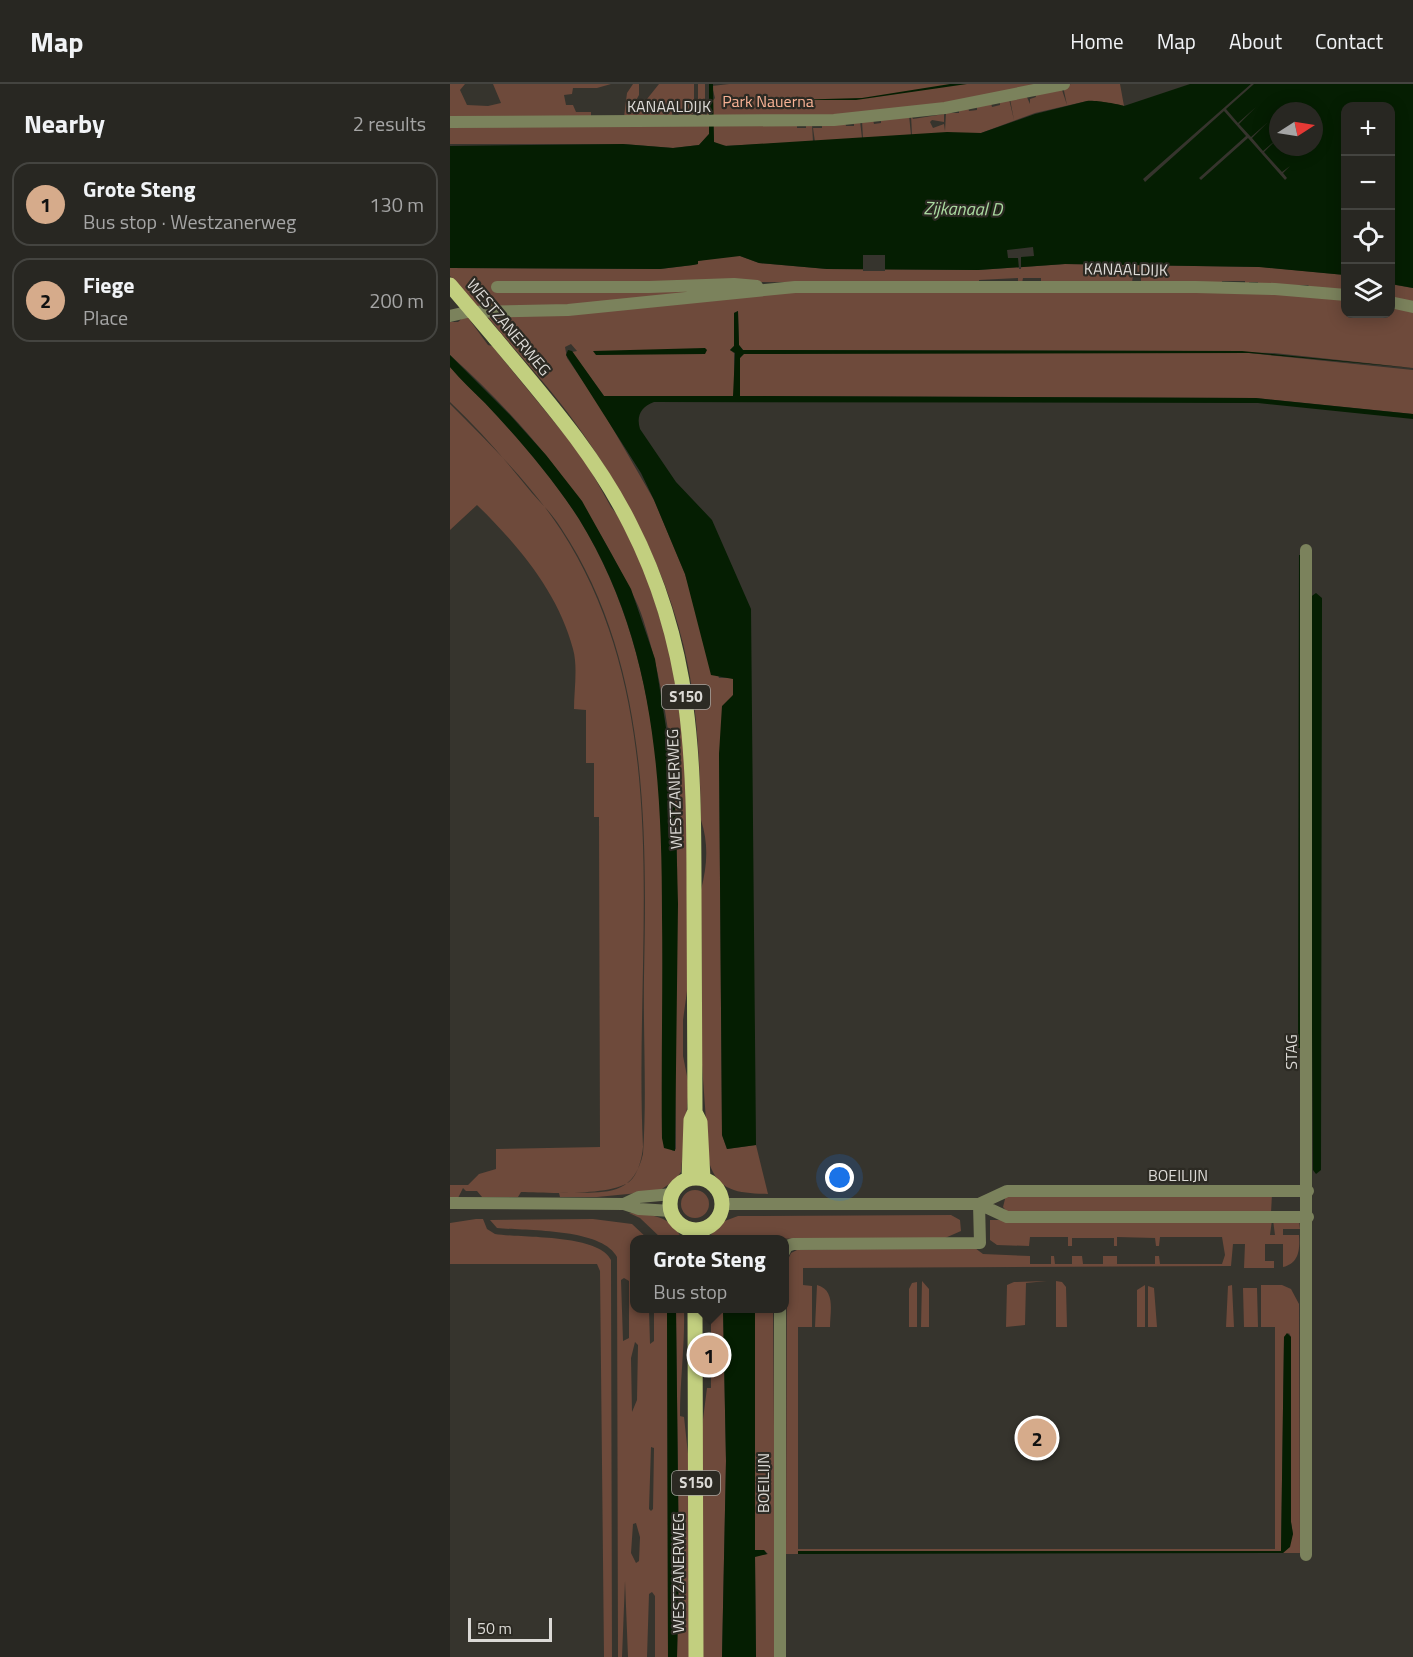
<!DOCTYPE html>
<meta charset="utf-8">
<style>
body{margin:0;font-family:"Titillium Web",sans-serif;background:#34332f;color:#f1f3f6}
.controls{position:absolute;right:18px;top:18px;display:grid;overflow:hidden;border-radius:12px;box-shadow:0 3px 15px #0003}
.controls button{width:54px;height:54px;display:grid;place-items:center;padding:0;border:0;border-bottom:2px solid #444440;background:#282722;color:#f1f3f6;font:30px sans-serif}
.compass{position:absolute;left:819px;top:18px;width:54px;height:54px;border-radius:50%;background:#282722;box-shadow:0 3px 15px #0003;rotate:78deg}
.scale{position:absolute;left:18px;bottom:15px;width:84px;box-sizing:border-box;padding-left:6px;border:3px solid #dcdad6;border-top:0;font-size:16px;line-height:21px;white-space:nowrap;color:#dcdad6;-webkit-text-stroke:4px #2c2a23;paint-order:stroke}
.you{position:absolute;left:390px;top:1094px;width:21px;height:21px;margin:-15px;border:4px solid #fff;border-radius:50%;background:#1a73e8;box-shadow:0 0 0 9px #1a73e833}
.badge{display:grid;place-items:center;width:39px;height:39px;border-radius:50%;background:#d6ab8b;color:#111;font-size:20px;font-weight:700}
.pin{position:absolute;translate:-50% -50%;border:3px solid #fff;box-shadow:0 2px 6px #0006}
.popup{position:absolute;left:180px;top:1151px;width:159px;height:78px;box-sizing:border-box;display:grid;place-content:center;border-radius:12px;background:#282722;filter:drop-shadow(0 2px 4px #0005);font-size:20px;white-space:nowrap;color:#a5a5a5}
.popup b{font-size:22px;color:#f1f3f6}
.popup::after{content:'';position:absolute;left:50%;top:100%;margin-left:-12px;border:12px solid transparent;border-top-color:#282722}
.list{margin:0;padding:0;list-style:none}
h2{display:flex;justify-content:space-between;align-items:center;height:78px;margin:0;padding:0 24px;font-size:26px}
h2 small{font-size:20px;font-weight:400;color:#a5a5a5}
.list li{display:grid;grid-template-columns:39px 1fr auto;gap:18px;align-items:center;box-sizing:border-box;height:84px;margin:0 12px 12px;padding:0 12px;border:2px solid #444440;border-radius:18px}
.list b{display:block;font-size:22px;white-space:nowrap}
.list p{margin:0;font-size:20px;white-space:nowrap;color:#a5a5a5}
.list em{font-size:20px;font-style:normal;color:#a5a5a5}
.icon{flex:none;width:33px;height:33px;fill:none;stroke:currentColor;stroke-width:2;stroke-linecap:round;stroke-linejoin:round}
.map{position:relative;flex:none;width:963px;height:1573px;overflow:hidden}
header{display:flex;align-items:center;gap:36px;box-sizing:border-box;height:84px;padding:0 30px;background:#282722;border-bottom:2px solid #444440}
header strong{font-size:28px}
nav{display:flex;gap:33px;margin-inline-start:auto;font-size:21px}
main{display:flex}
aside{flex:1;background:#282722}
.map>svg:first-child{display:block}
.green{fill:#6e4a3b;fill-rule:evenodd}
.water{fill:#051e02;fill-rule:evenodd}
.pier{fill:#36342d}
.lines{fill:none;stroke-linecap:round;stroke-linejoin:round}
.street{stroke:#7b825c;stroke-width:12}
.primary{stroke:#c2cf7f;stroke-width:15}
.primary-bridge{stroke:#c2cf7f;stroke-width:15}
.labels{text-anchor:middle;stroke-width:4.5;stroke-linejoin:round;paint-order:stroke}
.shield{fill:#2c2a23;stroke:#a7a5a0;stroke-width:1.5}
.shield-label{font-size:15px;font-weight:bold;fill:#dcdad6}
.park-label{font-size:16px;fill:#f8b295;stroke:#2c2a23}
.street-label{font-size:16px;fill:#dcdad6;stroke:#2c2a23}
.water-label{font-size:18px;font-style:italic;fill:#abdaa1;stroke:#2c2a23}
</style>
<header>
<strong>Map</strong>
<nav><a>Home</a><a>Map</a><a>About</a><a>Contact</a></nav>
</header>
<main>
<aside>
<h2>Nearby<small>2 results</small></h2>
<ul class="list">
<li><span class="badge">1</span><div><b>Grote Steng</b><p>Bus stop · Westzanerweg</p></div><em>130 m</em></li>
<li><span class="badge">2</span><div><b>Fiege</b><p>Place</p></div><em>200 m</em></li>
</ul>
</aside>
<div class="map">
<svg width="963" height="1573" viewBox="0 0 963 1573">
<rect width="100%" height="100%" fill="#36342d"/>
<!-- green -->
<path class="green" d="M0,0H15L10,6L17,21L38,22L51,19L43,0H161L147,4H123L122,10L114,11L116,21H123L126,28H141V36L0,35Z
M183,0H189V11L184,20L189,25L209,0H244V29L232,36L226,26V17L223,18L222,32L174,33L177,9Z
M248,0H255V36L248,29Z
M279,0H601L434,30L257,36V18L260,20L265,14L262,2Z
M621,0H670L674,22L637,17L585,29L531,49L462,51L461,31L463,35L494,30V38L482,36L480,38L483,44L494,40L495,47L496,29H509V25L518,23L519,27L527,26V22L541,19L542,23L550,21V17L559,15L564,36L560,15L576,11L580,20V15L586,13L585,9L611,3L617,21L613,2Z
M459,31L461,51L413,54L412,37L423,36L424,40L431,39V35Z
M404,37H410L412,54L365,58L363,44H372V39L395,38L396,42H404Z
M0,40L259,41V50L249,61L223,64L173,60H0Z
M347,40V44H356V40H362L363,58L270,62L264,58L263,41Z
M276,171L290,172L309,179L377,185L528,186L615,180L813,183L895,191L896,208L861,204L858,201H808V198H799V201H795V197H772V200H691V191H683L682,199H591V194H573L572,199H568V194L529,196V200L307,198L46,208L271,205L123,223L29,225L0,192V184L210,185L243,181L248,180V177Z
M940,200L963,204V220L941,216Z
M775,206L895,213L896,230H940L941,221L963,225V284L824,269L745,267L293,266L289,261L288,227L284,229V262L280,266L284,269V312H154L122,268L127,267L121,260L115,263L117,274L148,319L204,416L235,490L269,594H283V611L269,670L272,1051L277,1065L306,1061L318,1110C291,1109 268,1109 259,1078L252,981L251,806C257,782 259,761 251,736C250,685 248,633 238,582C221,494 178,412 126,340C99,302 65,267 36,231L329,207Z
M16,231L38,261L42,262L133,373L161,423L173,438L194,484L220,566L237,678L238,900L233,936V972L239,1002L231,1088L225,1096L209,1107L147,1113H110L109,1109C149,1107 182,1117 193,1070C197,1011 193,951 194,892C197,741 198,575 111,444C103,431 92,420 82,409C56,377 30,346 0,318V283C11,296 23,307 35,319C69,355 102,393 129,435C241,617 210,849 212,1054L223,1067L226,1065C226,990 222,914 226,839C230,739 224,631 193,535C188,518 178,502 170,486C128,403 69,333 0,271V238H8Z
M410,268L799,269L963,286V330L806,314L290,312V274L292,270Z
M0,320C39,359 81,400 111,446C229,628 183,859 193,1063C192,1074 188,1091 179,1098C160,1112 96,1109 71,1108L68,1113H32L27,1107H16L13,1104L8,1114H0V1101H18L29,1090L46,1085V1065L150,1063L149,733H144V679H136V626L124,625C124,607 128,583 123,565C108,508 68,461 27,421L0,446Z
M231 1120a14 14 0 1 1 28 0a14 14 0 1 1-28 0Z
M822,1110L821,1129L559,1130L553,1123L556,1111Z
M179,1129C203,1131 220,1131 232,1155H212L190,1134Z
M501,1131L510,1136L511,1147L495,1154L257,1155L272,1138L288,1132Z
M26,1135H33L37,1145L45,1150C70,1154 149,1150 161,1176L162,1573H154L150,1187L147,1180H0V1139Z
M143,1135L182,1140L198,1155L184,1156V1224L199,1225L200,1260L204,1257V1225H217L218,1573H205V1512L202,1508L199,1510L197,1573H178L175,1497L172,1573H168L167,1173C152,1144 76,1147 47,1144L40,1136ZM174,1194L179,1197V1254L173,1257L171,1196ZM185,1258L188,1261L187,1316L182,1328L181,1274ZM201,1363L204,1364L203,1425L201,1427L199,1425ZM186,1439L190,1453L189,1477L186,1479L181,1469L183,1440Z
M540,1136H822L820,1151H825L823,1136H849L850,1145H833V1151H849C850,1166 849,1179 833,1183V1160H815V1177H824V1184H794L795,1160H783L781,1182L353,1184V1201L362,1202V1243H348V1465H825V1243H811V1201H832L841,1205L849,1220L850,1469H833L843,1450L841,1438V1253L839,1249L834,1253L831,1467H348V1470H336L337,1178L341,1169L347,1166L386,1165L525,1164L533,1170L580,1172V1180H601V1172H604L605,1180H622V1172H632L633,1180H653V1172H667V1180H705V1172H709L710,1180H772L775,1171L772,1153H710L709,1162H706L705,1154L667,1153V1162H664V1154H622V1162H618V1153H580L579,1162L547,1161L540,1156Z
M472,1197L479,1205V1243H471Z
M597,1197L576,1199L575,1241L556,1243L557,1201L564,1198Z
M606,1197L612,1198L616,1203L617,1243H606Z
M467,1198V1243H459V1205L462,1199Z
M367,1201C386,1206 380,1228 380,1243H365Z
M695,1201V1243H687V1206Z
M782,1201L784,1243H776L778,1202Z
M698,1202L704,1204L707,1243H698Z
M793,1204H807L808,1243H794Z
M226,1225H234C235,1261 230,1296 230,1332L234,1333L239,1379V1573H227L229,1486Z
M261,1225H273L276,1377L272,1573H252V1343L257,1304H261Z
M305,1225H323L326,1573H306L305,1472L318,1470L314,1466H305Z"/>
<!-- water -->
<path class="water" d="M259,0H263L264,58L276,62L497,48L531,49L585,30L637,17C645,16 668,20 674,22L740,0H963V204L941,200L940,22H896L895,191L809,183L615,180L528,186L377,185L309,179L290,172L248,177V180L243,181L210,185L0,184V62L173,60L223,64L249,61L259,50ZM828,27H864V63H828Z
M500,0H517L406,16H339L412,14Z
M288,227L289,261L293,266L792,267L963,284L799,269L294,270L290,274V312L806,314L963,330V335L808,319L204,318C191,323 186,332 190,345L226,398L262,436L301,525L306,1061L277,1065L272,1051L269,670L272,622L283,611V595L261,591L235,490L204,416L191,389L116,271L118,266L122,267L154,312H283L285,269L280,266L284,262V229Z
M255,264L257,266L255,270L146,271L143,267Z
M0,271L60,331L96,371L132,417L181,505L205,575L223,687L226,742L228,820L225,1067L214,1064L212,1054C211,980 213,906 212,832C212,693 204,556 129,435C102,393 69,355 35,319C23,307 11,296 0,283Z
M849,471H851L852,964H848Z
M866,509L872,514L871,1086L866,1090L863,1086L859,514Z
M217,1225H226L229,1486L227,1573H218Z
M273,1225H305V1466H314L317,1470L305,1473L306,1573H272L276,1377Z
M837,1249L841,1253V1438L843,1450L840,1463L833,1469L348,1470V1467H831L834,1253Z"/>
<!-- pier -->
<path class="pier" d="M801,0H804L776,25L788,39L806,23L789,40L801,53L818,38L802,54L813,67L828,54L814,68L832,88L840,82L833,89L837,94L835,96L798,54L751,96L749,94L796,52L774,27L695,98L693,95Z
M583,163L584,172L571,173V185H569L568,174H558L557,166Z
M413,171H435V187H413Z"/>
<g class="lines">
<!-- street -->
<path class="street" d="M0,38L384,36L495,24L614,0
M47,203H199L284,200L307,202
M940,218L963,223
M0,232L17,228L118,226L345,203H746L825,205L896,211
M0,1119L174,1120L189,1125L221,1127
M174,1120L189,1113L222,1110
M271,1120H529L557,1133H858
M529,1120L557,1107H858
M334,1168L337,1162L343,1160L530,1159L529,1120
M856,1471V466
M330,1573V1224"/>
<!-- primary -->
<path class="primary" d="M45,254C94,313 145,370 180,440C243,563 244,675 244,810C244,882 245,955 245,1027L241,1036L239,1095
M245,1028L250,1038L253,1095
M220 1120a26 26 0 1 1 52 0a26 26 0 1 1-52 0Z
M245,1224L246,1573"/>
<!-- primary-bridge -->
<path class="primary-bridge" d="M0,201L45,254"/>
</g>
<g class="labels">
<!-- shield labels -->
<g class="shield">
<rect x="212" y="601" width="48" height="24" rx="4.5"/>
<rect x="222" y="1387" width="48" height="24" rx="4.5"/>
</g>
<g class="shield-label">
<text x="236" y="618">S150</text>
<text x="246" y="1404">S150</text>
</g>
<!-- park labels -->
<g class="park-label">
<text x="318" y="23">Park Nauerna</text>
</g>
<!-- street labels -->
<g class="street-label">
<text x="219" y="28">KANAALDIJK</text>
<text transform="translate(676 185) rotate(1)" y="6">KANAALDIJK</text>
<text transform="translate(59 243) rotate(50)" y="6">WESTZANERWEG</text>
<text transform="translate(224 705) rotate(-92)" y="6">WESTZANERWEG</text>
<text transform="translate(841 968) rotate(-90)" y="6">STAG</text>
<text x="728" y="1097">BOEILIJN</text>
<text transform="translate(313 1399) rotate(-90)" y="6">BOEILIJN</text>
<text transform="translate(228 1489) rotate(-90)" y="6">WESTZANERWEG</text>
</g>
<!-- water labels -->
<g class="water-label">
<text transform="translate(513 125) rotate(1)" y="6">Zijkanaal D</text>
</g>
</g>
</svg>
<div class="controls">
<button>+</button>
<button>−</button>
<button><svg class="icon" aria-label="locate" viewBox="0 0 24 24"><circle cx="12" cy="12" r="6"/><path d="M12 2v4M12 18v4M2 12h4M18 12h4"/></svg></button>
<button><svg class="icon" aria-label="layers" viewBox="0 0 24 24"><path d="M12 4l9 5-9 5-9-5zM3 14l9 5 9-5"/></svg></button>
</div>
<svg class="compass" viewBox="-18 -18 36 36"><path d="M0-13l5 13h-10z" fill="#e53935"/><path d="M0 13l5-13h-10z" fill="#a5a5a5"/></svg>
<div class="scale">50 m</div>
<div class="you"></div>
<div class="pin badge" style="left:259px;top:1271px">1</div>
<div class="popup"><b>Grote Steng</b>Bus stop</div>
<div class="pin badge" style="left:587px;top:1354px">2</div>
</div>
</main>
